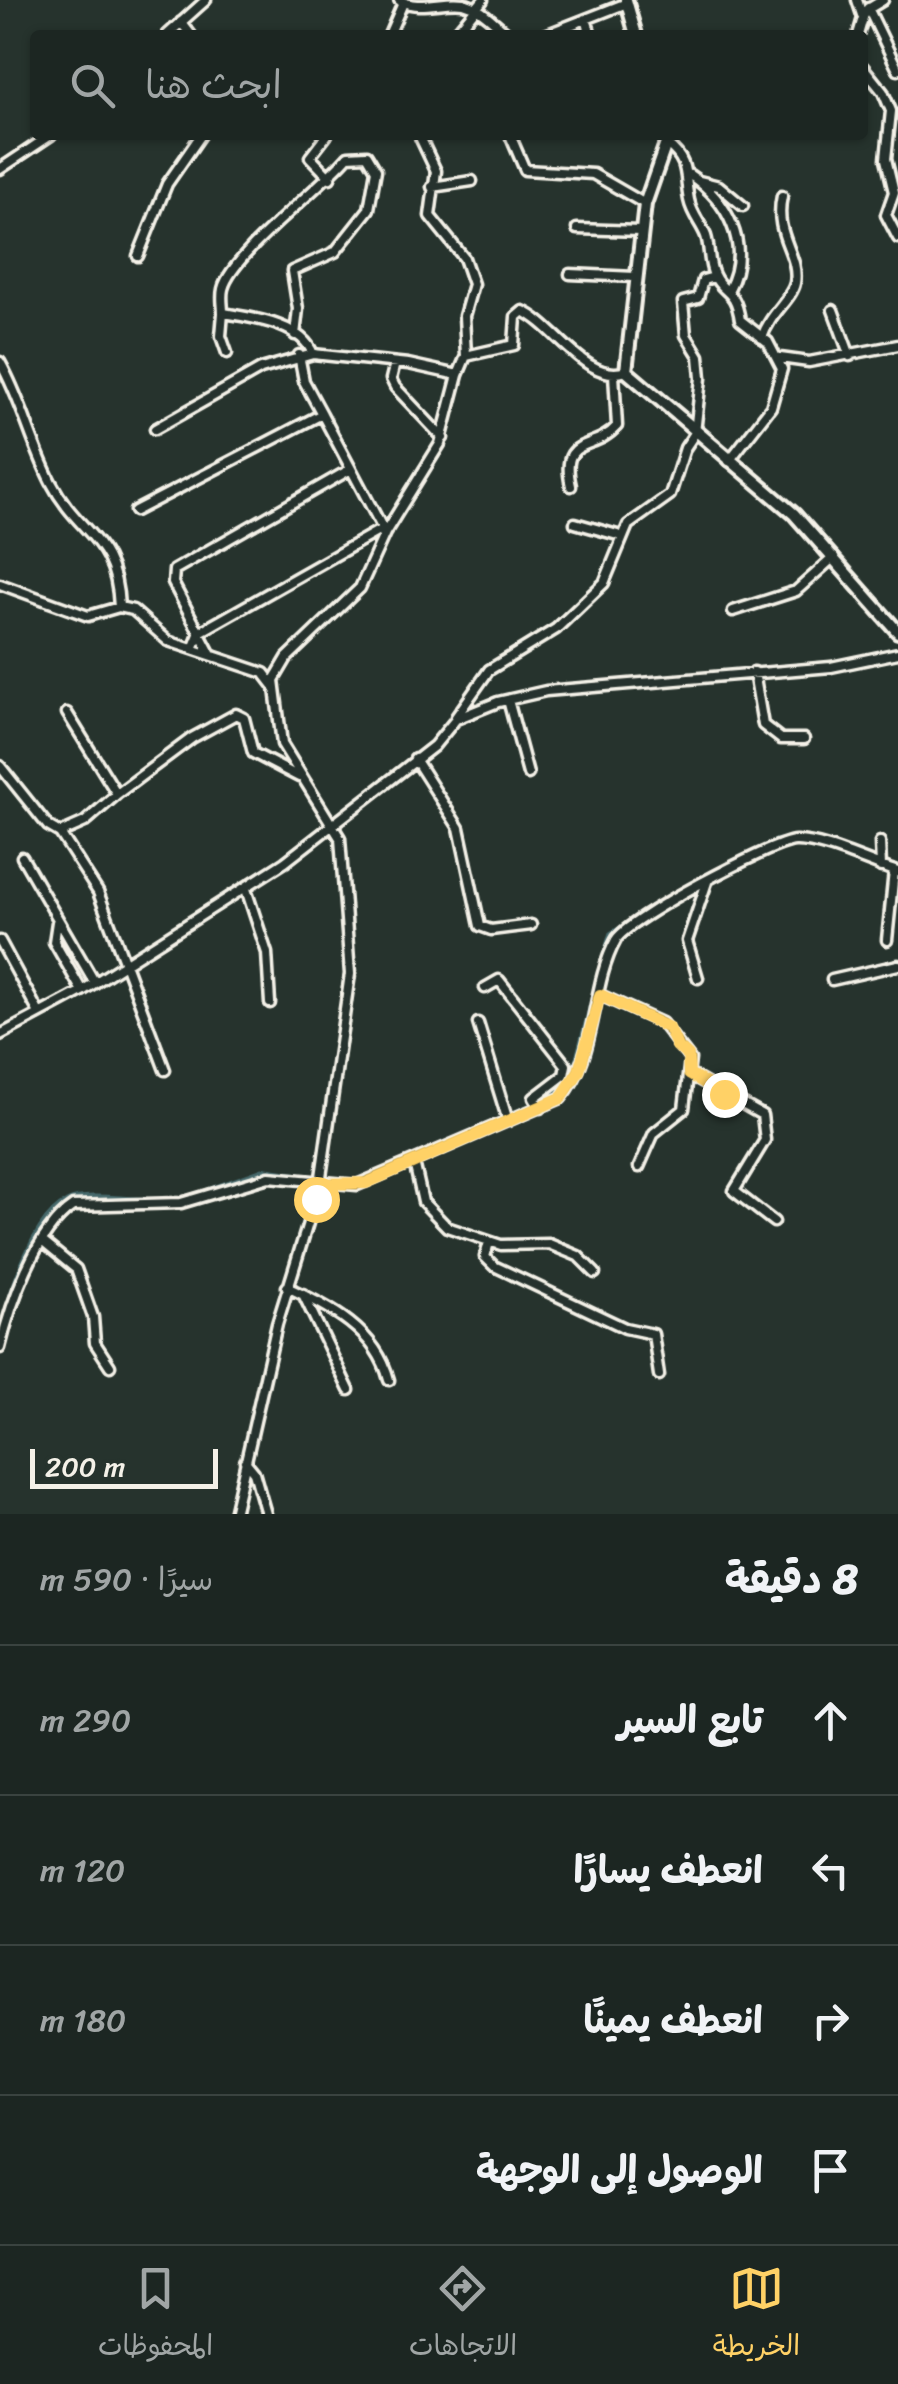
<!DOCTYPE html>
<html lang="ar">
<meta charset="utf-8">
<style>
body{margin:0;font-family:Sriracha,"Playpen Sans Arabic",sans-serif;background:#252e2a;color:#f1f3f6;direction:rtl}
.scale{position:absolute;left:30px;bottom:25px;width:188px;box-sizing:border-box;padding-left:10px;border:5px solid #f4f1e8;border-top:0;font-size:28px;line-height:35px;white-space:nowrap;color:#f4f1e8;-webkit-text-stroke:8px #26332d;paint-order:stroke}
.stop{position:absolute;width:30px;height:30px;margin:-22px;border:8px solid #ffd166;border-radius:50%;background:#fff}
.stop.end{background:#ffd166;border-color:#fff;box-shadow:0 2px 10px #0008}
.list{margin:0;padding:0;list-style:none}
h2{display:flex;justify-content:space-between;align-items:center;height:130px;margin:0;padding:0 40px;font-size:42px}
h2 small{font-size:32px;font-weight:400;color:#a0a5a5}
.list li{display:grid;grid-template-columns:65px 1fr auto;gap:30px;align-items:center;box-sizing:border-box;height:150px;padding:0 40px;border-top:2px solid #3a4340}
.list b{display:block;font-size:38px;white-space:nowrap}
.list em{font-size:32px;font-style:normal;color:#a0a5a5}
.icon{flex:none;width:55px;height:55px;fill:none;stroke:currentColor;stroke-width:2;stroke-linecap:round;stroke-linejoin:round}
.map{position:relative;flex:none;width:898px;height:1514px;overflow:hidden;direction:ltr}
.search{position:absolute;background:#1c2622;box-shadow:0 2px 8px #0004;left:30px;right:30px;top:30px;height:110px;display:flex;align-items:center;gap:25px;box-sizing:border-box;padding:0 35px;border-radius:10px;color:#a0a5a5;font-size:38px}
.sheet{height:730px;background:#1c2622}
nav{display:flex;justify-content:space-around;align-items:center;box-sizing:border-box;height:140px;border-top:2px solid #3a4340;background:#1c2622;font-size:28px;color:#a0a5a5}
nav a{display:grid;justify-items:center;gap:5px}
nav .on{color:#ffd166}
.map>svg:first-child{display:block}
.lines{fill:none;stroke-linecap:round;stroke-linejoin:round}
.canal{stroke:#45686b;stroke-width:6}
.minor-casing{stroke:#f4f1e8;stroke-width:15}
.major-casing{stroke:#f4f1e8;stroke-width:18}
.minor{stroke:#26332d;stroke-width:8}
.major{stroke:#26332d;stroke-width:10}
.route{stroke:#ffd166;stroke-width:12}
</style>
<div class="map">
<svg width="898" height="1514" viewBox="0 0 898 1514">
<rect width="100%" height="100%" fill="#26332d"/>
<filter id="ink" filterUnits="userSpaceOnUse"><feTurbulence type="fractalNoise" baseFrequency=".01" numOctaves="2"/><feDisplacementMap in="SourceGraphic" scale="20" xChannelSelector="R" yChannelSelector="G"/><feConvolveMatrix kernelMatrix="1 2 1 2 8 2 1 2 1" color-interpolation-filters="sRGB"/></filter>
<g filter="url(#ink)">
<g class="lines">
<!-- canal -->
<path class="canal" d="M749,855L777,841L798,838
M604,959L611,934L630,923
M466,1135L557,1094L573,1075L594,995
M187,1198L264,1170L309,1177
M3,1323C12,1290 34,1218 68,1202C86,1193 124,1200 145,1200"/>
<defs>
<path id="minor" d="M399,0C419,11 442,0 463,3C483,8 494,24 510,35
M857,0L862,15
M868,8L898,70
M586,19L591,35
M181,22L191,35
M167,35L206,0
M389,35L403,3
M454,35L483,0
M545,35L627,3
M858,35L865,11L883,0
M863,67L883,92L891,111L886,159L894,192L886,215L898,238
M327,135L310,157L330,178
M419,135L436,171L430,216L464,258L473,284L464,316L466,356
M510,135L525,170L593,174L645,204
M668,145C690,162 684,176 689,200C692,215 701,223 706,236C710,248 708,263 714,275C723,295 735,287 740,320L768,342L782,369L771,407L729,461
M0,169L51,135
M690,175C727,200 752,245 729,289
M699,181L719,186L743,206
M432,187L472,181
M577,229L640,231
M138,256L167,184L201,135
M570,274L635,277
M833,310L850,356
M223,313C223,305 221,297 223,289C231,255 321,188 348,156L367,155L376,170L369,209L335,252L292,271L298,309L295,335
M762,338C769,314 792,299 795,283C800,254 773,236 782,196
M313,354L408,364L458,375L466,356L514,345L516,317L523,311C555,325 588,385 626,371
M299,355L304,381L322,414
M780,358L809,362L898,345
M0,362C22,401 31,443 51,482C79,536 116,536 119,607
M395,363L391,379L395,387L443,438
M155,429L261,369L313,354C301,323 252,318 223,313L221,336L227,353
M571,486C559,434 594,453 617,426L614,374
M135,511L322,414L385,533L360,588L287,658L274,680L282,744L340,838L350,974L320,1184L277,1324L234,1514
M575,523L621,536
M385,533L440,444L458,375
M0,584L88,616L119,607L133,610L168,641L264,673L274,686
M733,611L796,591L834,557
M193,649L200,632L382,529
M210,653L173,583L174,570L351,469
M754,672L763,725L781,739H804
M508,700L528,774
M67,713L117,794L192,738L236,714L244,718L253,753L299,777
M456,717L489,670L556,629L604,583L628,525L670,495L685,448L695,433L701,378L699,356L686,335L683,302L698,298L703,280L714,277
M415,759L459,828L480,926L491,930L531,925
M0,766L48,826L60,833L85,822L117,794
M60,833L98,892L165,1070
M880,842L881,867
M22,857L95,983
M246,889L267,953L270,1003
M57,922L54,942L82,991
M887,940L894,871
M0,941L39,1013
M698,978L687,941L707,882
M832,980L898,965
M485,988L499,980L566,1065L564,1075L534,1098L540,1108
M600,995L662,1023L690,1059L684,1109L654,1133L639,1167
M478,1023L508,1121
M0,1035L82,991L285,862L434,746L456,719L498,702L546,691L831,667L898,653
M689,1074L762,1115L765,1140L734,1191L774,1222
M414,1162L423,1202L447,1227L501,1245L549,1244L578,1256L595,1273
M43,1242L76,1269L93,1317L95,1343L110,1366
M489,1242L485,1257L494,1266L625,1328L653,1334L659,1375
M287,1287C331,1308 376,1330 389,1380
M303,1294L349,1390
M0,1348C10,1306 35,1231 73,1206L181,1203L269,1177L357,1185L561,1098C599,1054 589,989 616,940C626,920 772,842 795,841C822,840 871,864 898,872
M245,1461L254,1472L266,1514"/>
<path id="major" d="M626,0L636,35
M669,135L645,204L626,371L794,514L898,632"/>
</defs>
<!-- minor casing -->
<use href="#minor" class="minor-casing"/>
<!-- major casing -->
<use href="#major" class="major-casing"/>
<!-- minor -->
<use href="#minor" class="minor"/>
<!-- major -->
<use href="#major" class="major"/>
</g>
</g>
<g class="lines" filter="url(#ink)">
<!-- route -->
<path class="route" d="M316,1199L320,1184L366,1183L561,1098L579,1071L600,995L669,1028L677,1046L688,1056L689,1074L724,1094"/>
</g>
</svg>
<div class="scale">200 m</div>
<div class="stop" style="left:316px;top:1199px"></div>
<div class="stop end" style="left:724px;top:1094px"></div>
<div class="search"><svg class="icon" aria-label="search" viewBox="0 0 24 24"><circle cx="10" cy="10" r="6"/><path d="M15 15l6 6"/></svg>ابحث هنا</div>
</div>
<section class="sheet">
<h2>8 دقيقة<small>سيرًا · 590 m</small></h2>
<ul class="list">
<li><svg class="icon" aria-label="ahead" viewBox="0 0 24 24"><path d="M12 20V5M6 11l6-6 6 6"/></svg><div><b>تابع السير</b></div><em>290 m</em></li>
<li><svg class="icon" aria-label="left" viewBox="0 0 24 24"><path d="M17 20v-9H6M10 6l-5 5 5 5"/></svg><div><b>انعطف يسارًا</b></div><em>120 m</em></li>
<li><svg class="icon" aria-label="right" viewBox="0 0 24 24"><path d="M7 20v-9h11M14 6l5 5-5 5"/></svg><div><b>انعطف يمينًا</b></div><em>180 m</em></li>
<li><svg class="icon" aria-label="arrive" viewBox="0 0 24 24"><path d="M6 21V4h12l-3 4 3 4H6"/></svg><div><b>الوصول إلى الوجهة</b></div></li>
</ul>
</section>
<nav>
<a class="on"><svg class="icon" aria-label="map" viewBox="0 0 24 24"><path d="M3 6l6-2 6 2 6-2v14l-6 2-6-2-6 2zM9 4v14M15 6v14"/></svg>الخريطة</a>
<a><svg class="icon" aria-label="directions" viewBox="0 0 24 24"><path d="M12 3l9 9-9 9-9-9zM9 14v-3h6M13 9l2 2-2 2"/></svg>الاتجاهات</a>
<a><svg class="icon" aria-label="saved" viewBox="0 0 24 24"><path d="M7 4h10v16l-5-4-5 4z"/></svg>المحفوظات</a>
</nav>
